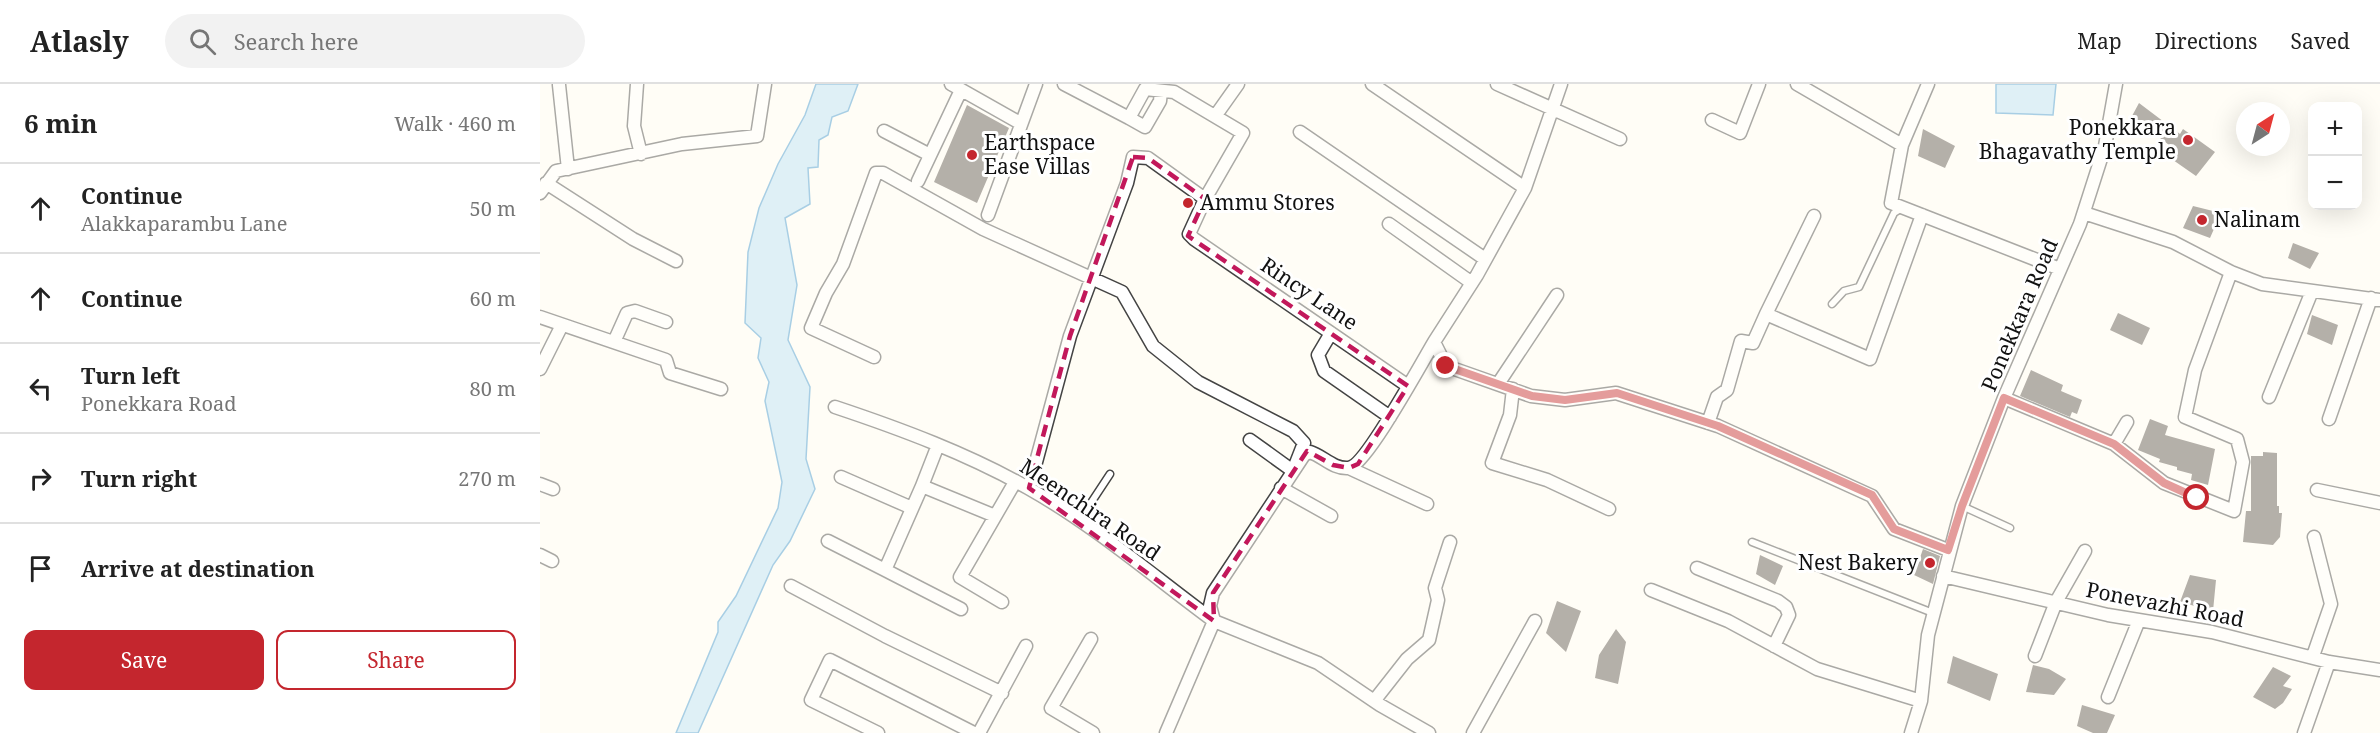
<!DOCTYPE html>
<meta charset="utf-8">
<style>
body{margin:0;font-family:"Noto Serif",serif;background:#f2f2f2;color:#222}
.controls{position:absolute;right:18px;top:18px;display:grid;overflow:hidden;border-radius:12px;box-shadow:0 6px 24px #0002}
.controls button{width:54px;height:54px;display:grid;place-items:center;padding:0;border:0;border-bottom:2px solid #e0e0e0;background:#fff;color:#222;font:30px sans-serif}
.compass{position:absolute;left:1696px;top:18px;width:54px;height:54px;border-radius:50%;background:#fff;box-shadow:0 6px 24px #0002;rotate:36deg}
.stop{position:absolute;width:18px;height:18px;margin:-14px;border:4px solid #c4262e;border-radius:50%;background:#fff}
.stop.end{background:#c4262e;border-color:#fff;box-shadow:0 2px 6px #0008}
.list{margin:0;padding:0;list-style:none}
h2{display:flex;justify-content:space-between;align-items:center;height:78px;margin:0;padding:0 24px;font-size:26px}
h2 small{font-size:20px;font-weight:400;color:#767676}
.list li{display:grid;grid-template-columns:39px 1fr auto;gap:18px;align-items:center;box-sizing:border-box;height:90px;padding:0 24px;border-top:2px solid #e0e0e0}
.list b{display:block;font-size:22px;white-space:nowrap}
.list p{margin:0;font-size:20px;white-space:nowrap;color:#767676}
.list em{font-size:20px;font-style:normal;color:#767676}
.actions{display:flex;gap:12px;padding:18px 24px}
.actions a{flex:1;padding:14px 0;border:2px solid #c4262e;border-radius:12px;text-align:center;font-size:21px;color:#c4262e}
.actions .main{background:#c4262e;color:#fff}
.icon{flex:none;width:33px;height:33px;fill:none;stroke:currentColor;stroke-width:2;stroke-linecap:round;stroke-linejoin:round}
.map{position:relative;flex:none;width:1840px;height:649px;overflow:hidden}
header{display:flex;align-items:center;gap:36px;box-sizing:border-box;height:84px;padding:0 30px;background:#fff;border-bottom:2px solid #e0e0e0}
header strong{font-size:28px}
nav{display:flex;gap:33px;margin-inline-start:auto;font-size:21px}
.search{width:420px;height:54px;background:#f2f2f2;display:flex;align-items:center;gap:15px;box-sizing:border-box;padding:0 21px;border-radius:33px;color:#767676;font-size:22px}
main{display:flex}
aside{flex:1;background:#fff}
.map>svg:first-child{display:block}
.water{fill:#b9e0f7;stroke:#3f96cf;stroke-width:1.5}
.building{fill:#5a524d}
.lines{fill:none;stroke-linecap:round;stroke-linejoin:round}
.lane-casing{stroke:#444;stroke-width:9}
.street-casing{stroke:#444;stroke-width:15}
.lane{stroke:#fff;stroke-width:6}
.street{stroke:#fff;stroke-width:12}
.route{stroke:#c4262e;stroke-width:8}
.marked{fill:none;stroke:#c2185b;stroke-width:4.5;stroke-dasharray:12 8;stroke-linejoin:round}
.poi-dot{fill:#c4262e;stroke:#fff;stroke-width:2}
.labels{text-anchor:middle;stroke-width:6;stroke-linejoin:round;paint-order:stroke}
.poi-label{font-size:21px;fill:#111;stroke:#fff;text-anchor:start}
.street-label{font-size:21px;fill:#111;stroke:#fff}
</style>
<header>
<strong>Atlasly</strong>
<div class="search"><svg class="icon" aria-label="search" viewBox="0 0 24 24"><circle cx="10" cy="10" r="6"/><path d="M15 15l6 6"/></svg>Search here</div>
<nav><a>Map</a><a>Directions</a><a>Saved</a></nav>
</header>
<main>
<aside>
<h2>6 min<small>Walk · 460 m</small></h2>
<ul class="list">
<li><svg class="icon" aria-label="ahead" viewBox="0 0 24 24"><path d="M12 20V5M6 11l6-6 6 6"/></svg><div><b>Continue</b><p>Alakkaparambu Lane</p></div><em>50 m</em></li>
<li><svg class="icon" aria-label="ahead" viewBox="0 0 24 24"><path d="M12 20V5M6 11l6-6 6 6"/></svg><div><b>Continue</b></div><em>60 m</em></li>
<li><svg class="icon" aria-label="left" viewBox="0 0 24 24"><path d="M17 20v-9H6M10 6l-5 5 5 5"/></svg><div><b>Turn left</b><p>Ponekkara Road</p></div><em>80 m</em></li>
<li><svg class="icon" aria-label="right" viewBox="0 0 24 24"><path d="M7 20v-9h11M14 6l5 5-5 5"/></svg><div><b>Turn right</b></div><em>270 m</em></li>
<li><svg class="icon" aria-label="arrive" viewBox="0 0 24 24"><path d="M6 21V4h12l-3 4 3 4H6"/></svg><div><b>Arrive at destination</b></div></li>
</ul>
<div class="actions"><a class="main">Save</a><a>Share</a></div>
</aside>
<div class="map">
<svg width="1840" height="649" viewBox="0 0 1840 649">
<rect width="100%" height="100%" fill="#fffdf5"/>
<!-- water -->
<path class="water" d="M276,0H318L308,27L292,33L288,51L279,56L278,83L268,84L270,120L245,134L257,201L248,256L270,303L266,375L275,405L250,457L233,481L158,649H136L178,548V538L196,512L238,424L242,398L225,317L229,298L218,274L221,254L205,239L208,168L219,124L238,80L265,31Z
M1456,0H1516L1513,31L1456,29Z"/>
<!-- building -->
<path class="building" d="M1599,19L1640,50L1643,45L1675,68L1656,92L1623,69L1629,61L1592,32Z
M427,21L469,44L437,119L394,98Z
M1383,45L1415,62L1405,84L1378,72Z
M1653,122L1681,129L1670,154L1643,144Z
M1753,159L1779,169L1770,185L1748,174Z
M1578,229L1610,244L1602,261L1570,246Z
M1772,231L1798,241L1792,261L1767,250Z
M1491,286L1523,301L1521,307L1542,316L1537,330L1532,328L1530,333L1480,312Z
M1610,335L1628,342L1625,351L1675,365L1668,401L1651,396L1652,390L1637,386V383L1619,378L1620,375L1598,366Z
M1723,368L1737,369V422H1739V429H1742L1740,453L1733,461L1703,458L1706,427H1711V372H1723Z
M1383,465L1400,472L1393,500L1374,491Z
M1220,471L1243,482L1235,501L1216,490Z
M1650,491L1676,496L1673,527L1640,518Z
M1017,517L1041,527L1026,568L1006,549Z
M1076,545L1086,558L1078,600L1055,594L1059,571Z
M1413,572L1458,590L1450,617L1407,599Z
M1493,581L1509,585L1526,595L1514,611L1486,608Z
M1733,583L1751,592L1743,602L1752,605L1743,619L1735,625L1713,613Z
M1542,621L1575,631L1567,649H1553L1537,642Z"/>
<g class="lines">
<defs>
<path id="lane" d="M1292,220L1304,207L1319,203L1354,129L1362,124
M1422,422L1470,444
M539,437L570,390
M1212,458L1393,529"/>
<path id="street" d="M97,0L94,42L101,70
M411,0L480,39
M524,0L589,34L605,5L634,8L703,49L665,115L649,150L654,155L868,302
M832,0L985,104
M957,0L1080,55
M1021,0L985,104L937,191L894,258L906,282L991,312L1025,316L1076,309L1178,342L1332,412L1354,445L1408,466
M1257,0L1362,61
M1388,0L1362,61L1351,119L1520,185
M19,1L28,85
M676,31L698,0
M589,34L605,43L620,17L621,7
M1172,36L1200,49L1219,0
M344,47L390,71
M760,48L945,175
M378,97L421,6
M6,99L93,155L136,177
M0,109L16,87L142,60L217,52L225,0
M1544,129L1633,158L1691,188L1722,200L1840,216
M448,131L496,0
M1274,132L1226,230L1330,275L1382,131
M849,140L932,199
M0,233L126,276L130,289L181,305
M791,249L778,271L784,287L850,333
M74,258L87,229L95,227L126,238
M334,273L271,244L286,209L303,180L336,89H343L443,145L582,208L613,262L658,298L753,347L764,359L753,387L710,356
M0,285L22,241
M958,300L1017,211
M973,305L970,331L952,379L1007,396L1069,425
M1729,313L1772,207
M1464,314L1574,360L1587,338
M295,323C361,345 428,370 488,404C554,441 613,492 674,537
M1789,335L1831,214
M1168,339L1177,313L1187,306L1201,257L1213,259L1226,230
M1574,360L1624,399L1694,427L1703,378L1697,355L1645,333L1655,286L1691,188
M809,384L887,420
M301,393L372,424
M0,400L13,405
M382,402L398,361
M489,404L530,252L587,99L593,73L608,74L665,115
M741,404L791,432
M1777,406L1840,419
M288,457L345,486L382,402L455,432
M0,471L12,477
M1157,484L1238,517L1246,523L1249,531L1234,562
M345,486L421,525
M1403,492L1568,531L1672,548L1789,578L1840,586
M251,502L345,552L462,609
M1111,506L1188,537L1277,585L1381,617
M462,518L420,493L475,398
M674,537L670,522L673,509L764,371L770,368C783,372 793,385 808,384C825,383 882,278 894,258
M551,555L511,624L553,649
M1495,572L1516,518L1545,467
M1773,572L1791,520L1774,453
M1568,613L1599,536
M834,617L867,575L889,556L898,516L895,504L910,458
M338,649L271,616L290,576L434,649
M439,649L486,562
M626,649L674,537L778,579L840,621L889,649
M933,649L995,537
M1371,649L1381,617L1388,551L1422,422L1464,314L1540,140L1565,62L1576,0
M1764,649L1789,578"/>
</defs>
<!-- lane casing -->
<use href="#lane" class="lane-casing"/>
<!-- street casing -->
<use href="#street" class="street-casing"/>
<!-- lane -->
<use href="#lane" class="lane"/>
<!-- street -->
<use href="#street" class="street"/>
</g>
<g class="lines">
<!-- route -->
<path class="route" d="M906,282L992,312L1025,316L1077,309L1178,342L1332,411L1354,445L1408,466L1422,422L1464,314L1574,360L1624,399L1657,414"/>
</g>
<!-- marked area -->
<path d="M0 0H1840V649H0ZM593,73L608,74L665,115L648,152L868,302L818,380L809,384L793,381L767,367L673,509L674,537L489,404L530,252Z" fill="#fffdf5" fill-opacity=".55" fill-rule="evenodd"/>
<path class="marked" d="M593,73L608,74L665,115L648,152L868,302L818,380L809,384L793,381L767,367L673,509L674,537L489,404L530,252Z"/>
<!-- markers -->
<g class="poi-dot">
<circle cx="1648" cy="56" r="6"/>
<circle cx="432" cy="71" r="6"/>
<circle cx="648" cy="119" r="6"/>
<circle cx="1662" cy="136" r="6"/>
<circle cx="1390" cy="479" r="6"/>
</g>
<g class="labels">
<!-- poi labels -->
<g class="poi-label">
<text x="1636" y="51" text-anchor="end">Ponekkara<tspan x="1636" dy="24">Bhagavathy Temple</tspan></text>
<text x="444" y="66">Earthspace<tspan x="444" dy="24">Ease Villas</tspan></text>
<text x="660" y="126">Ammu Stores</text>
<text x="1674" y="143">Nalinam</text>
<text x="1378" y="486" text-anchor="end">Nest Bakery</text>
</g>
<!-- street labels -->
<g class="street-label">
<text transform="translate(769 210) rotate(34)" y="7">Rincy Lane</text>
<text transform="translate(1480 231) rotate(-67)" y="7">Ponekkara Road</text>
<text transform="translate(550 426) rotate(34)" y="7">Meenchira Road</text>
<text transform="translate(1625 521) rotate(11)" y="7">Ponevazhi Road</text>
</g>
</g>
</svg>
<div class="controls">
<button>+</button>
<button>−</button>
</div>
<svg class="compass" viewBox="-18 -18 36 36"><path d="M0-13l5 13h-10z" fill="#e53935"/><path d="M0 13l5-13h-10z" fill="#767676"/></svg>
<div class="stop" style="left:1657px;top:414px"></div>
<div class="stop end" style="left:906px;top:282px"></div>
</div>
</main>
